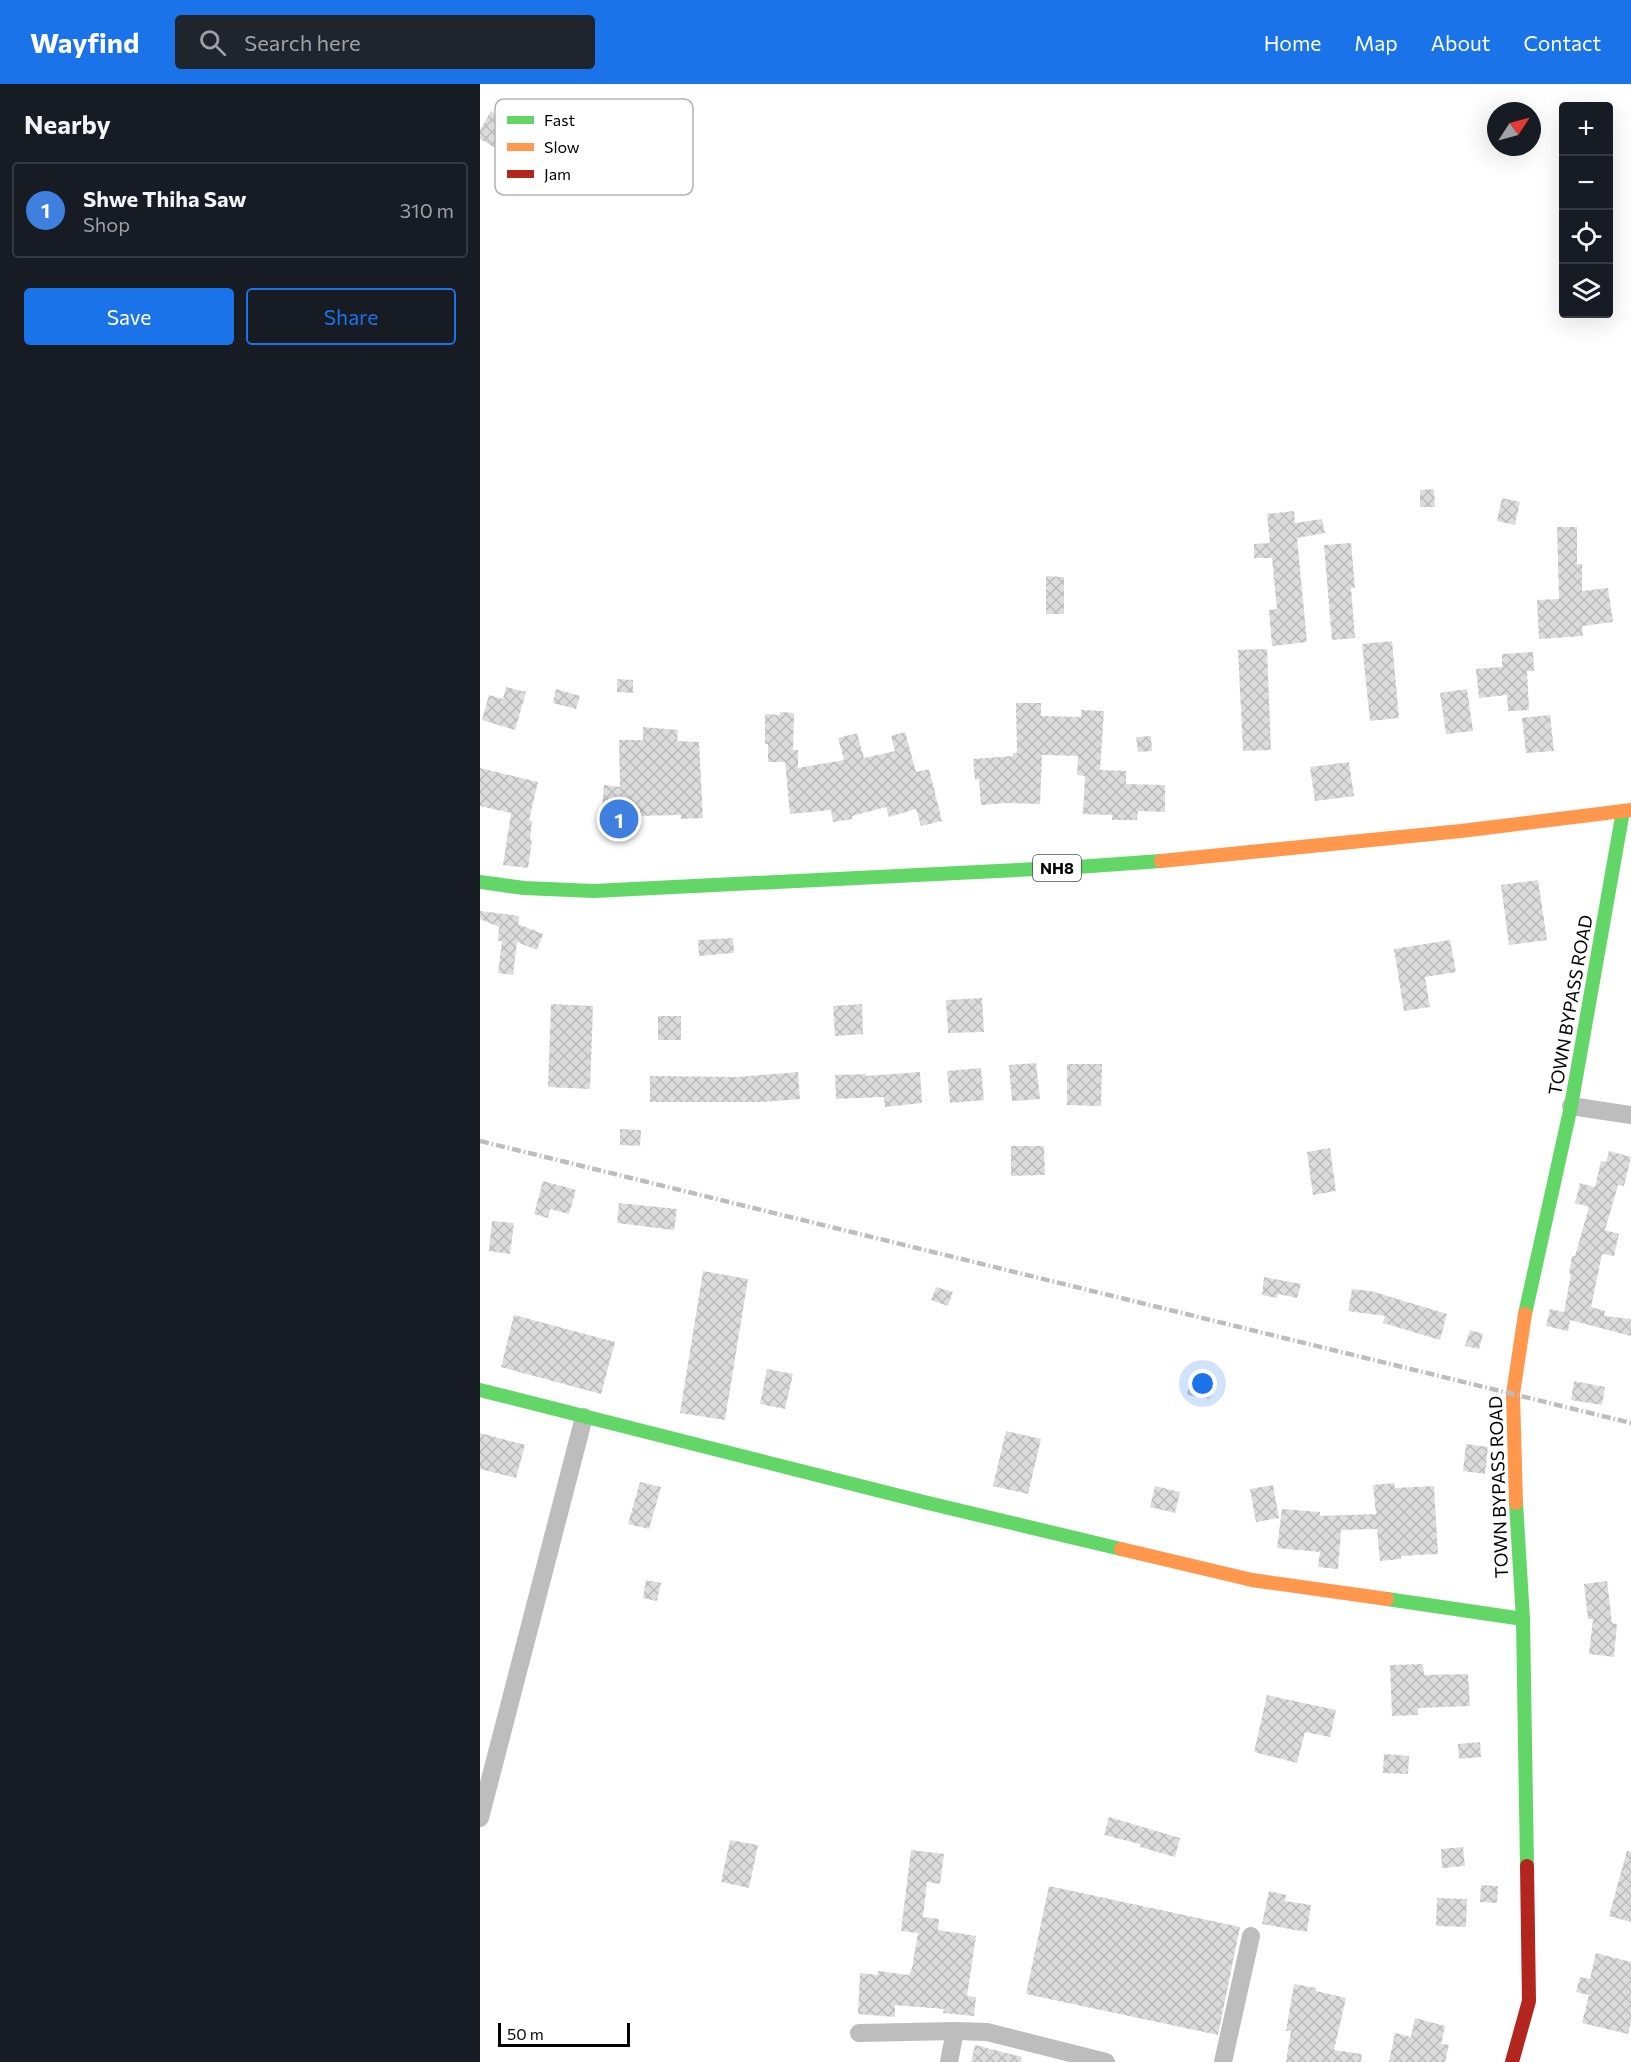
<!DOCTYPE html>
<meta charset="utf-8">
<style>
body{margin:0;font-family:Commissioner,sans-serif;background:#20242c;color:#f1f3f6}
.controls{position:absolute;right:18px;top:18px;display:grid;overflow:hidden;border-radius:6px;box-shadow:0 6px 24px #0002}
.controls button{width:54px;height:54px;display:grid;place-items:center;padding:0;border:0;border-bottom:2px solid #363941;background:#171b24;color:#f1f3f6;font:30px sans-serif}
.compass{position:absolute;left:1007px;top:18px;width:54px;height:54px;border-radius:50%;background:#171b24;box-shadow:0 6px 24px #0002;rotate:54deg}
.scale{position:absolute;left:18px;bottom:15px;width:132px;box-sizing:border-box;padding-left:6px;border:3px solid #000;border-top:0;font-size:16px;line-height:21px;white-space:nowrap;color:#000;-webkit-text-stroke:4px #fff;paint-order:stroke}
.you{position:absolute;left:723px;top:1300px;width:21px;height:21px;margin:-15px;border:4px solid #fff;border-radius:50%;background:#1a73e8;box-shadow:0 0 0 9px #1a73e833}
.badge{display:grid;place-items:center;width:39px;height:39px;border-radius:50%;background:#1a73e8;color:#fff;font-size:20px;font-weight:700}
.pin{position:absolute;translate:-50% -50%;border:3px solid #fff;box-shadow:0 2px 6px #0006}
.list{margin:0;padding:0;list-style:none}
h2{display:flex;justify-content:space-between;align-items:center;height:78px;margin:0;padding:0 24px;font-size:26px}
h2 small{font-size:20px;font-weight:400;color:#9ea1a6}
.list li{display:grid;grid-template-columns:39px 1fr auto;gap:18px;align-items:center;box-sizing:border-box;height:96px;margin:0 12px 12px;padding:0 12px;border:2px solid #363941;border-radius:6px}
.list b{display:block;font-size:22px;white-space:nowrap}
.list p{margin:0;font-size:20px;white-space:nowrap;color:#9ea1a6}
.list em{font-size:20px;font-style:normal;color:#9ea1a6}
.actions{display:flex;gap:12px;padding:18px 24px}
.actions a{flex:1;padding:14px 0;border:2px solid #1a73e8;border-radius:6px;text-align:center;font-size:21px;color:#1a73e8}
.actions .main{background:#1a73e8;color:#fff}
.icon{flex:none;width:33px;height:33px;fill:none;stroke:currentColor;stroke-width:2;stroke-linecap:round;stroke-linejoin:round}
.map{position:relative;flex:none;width:1151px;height:1978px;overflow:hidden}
header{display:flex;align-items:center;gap:36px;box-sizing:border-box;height:84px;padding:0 30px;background:#1a73e8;color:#fff}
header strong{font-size:28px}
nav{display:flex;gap:33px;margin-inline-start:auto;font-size:21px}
.search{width:420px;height:54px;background:#20242c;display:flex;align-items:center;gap:15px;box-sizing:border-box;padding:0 21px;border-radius:6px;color:#9ea1a6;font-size:22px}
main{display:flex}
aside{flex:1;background:#171b24}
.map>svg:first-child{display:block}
.building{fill:url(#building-cross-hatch)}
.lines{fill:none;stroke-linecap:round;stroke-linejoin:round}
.street{stroke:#bdbdbd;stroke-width:18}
.fast{stroke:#63d668;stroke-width:14}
.slow{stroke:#ff974d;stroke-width:14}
.jam{stroke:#b3261e;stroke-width:14}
.rail{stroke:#bdbdbd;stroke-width:4.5;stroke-dasharray:9 3 1.5 3;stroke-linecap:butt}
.labels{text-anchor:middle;stroke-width:6;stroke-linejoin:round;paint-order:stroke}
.shield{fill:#fff;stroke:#4c4c4c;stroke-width:1.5}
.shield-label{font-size:16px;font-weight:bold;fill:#000}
.street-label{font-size:18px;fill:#000;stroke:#fff}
.key{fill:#fff;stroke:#b2b2b2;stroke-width:1.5}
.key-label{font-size:16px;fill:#000}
</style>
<header>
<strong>Wayfind</strong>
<div class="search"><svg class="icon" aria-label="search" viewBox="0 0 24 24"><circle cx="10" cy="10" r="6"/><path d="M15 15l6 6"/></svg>Search here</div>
<nav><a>Home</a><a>Map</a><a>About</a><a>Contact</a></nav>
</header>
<main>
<aside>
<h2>Nearby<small></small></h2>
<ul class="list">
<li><span class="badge" style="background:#3f7fe0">1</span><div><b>Shwe Thiha Saw</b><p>Shop</p></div><em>310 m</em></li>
</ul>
<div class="actions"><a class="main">Save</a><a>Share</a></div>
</aside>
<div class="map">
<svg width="1151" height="1978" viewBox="0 0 1151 1978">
<defs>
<pattern id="building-cross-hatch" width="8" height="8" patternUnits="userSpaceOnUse" patternTransform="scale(1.5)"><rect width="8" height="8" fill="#dcdcdc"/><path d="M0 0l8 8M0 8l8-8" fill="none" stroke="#bbb"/></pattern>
</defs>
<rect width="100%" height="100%" fill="#fff"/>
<!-- building -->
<path class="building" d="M11,27L33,40L29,47L56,60L44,83L21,71L22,68L0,55V46Z
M954,405L955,423H940V406Z
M1022,414L1040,418L1035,441L1017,437Z
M814,427L815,439L842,435L845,449L817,454L827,558L792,562L789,526L797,525L792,474H774V460L790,459L787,430Z
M1077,443H1097V480H1102V507L1128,504L1133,538L1102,542L1103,552L1059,555L1057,516L1079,515Z
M871,459L875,504H871L875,554L852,556L844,461Z
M566,492L584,493V530H566Z
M912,557L919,634L890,637L882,560Z
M787,565L791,666L763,667L758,566Z
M1053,568L1054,587H1047L1049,626L1028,627L1027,611L999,614L996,585L1022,583V570Z
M137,595L153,596V609L137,608Z
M26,603L46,608L35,646L2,636L9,611L23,615Z
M76,605L100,612L96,625L73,619Z
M987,605L993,647L966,650L960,609Z
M536,619H561V632L601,633V626L624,627L620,686L646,687V700L685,701V728L658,727L657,736H632V731L603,730L605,692L597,691L598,672L562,671L560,720L527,719L501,721L499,695L495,696L493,675L533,672V669H537Z
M300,628L314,629L313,666H318V684L364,676L358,654L377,649L384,674L415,667L411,652L425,648L436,688L449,685L462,737L441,742L436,725L409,733L406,723L372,732L373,735L353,738L351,726L310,730L305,678H288V660H285V630L300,631Z
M1070,631L1074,667L1046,669L1042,634Z
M163,643L198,646L197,657L219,658L223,734L201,735V731L156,732L155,748L120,745L124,701L140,703L139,656H163Z
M671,652L672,667L658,668L656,653Z
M869,678L874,712L835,717L830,683Z
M0,684L58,698L49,736L52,737L50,755L52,756L48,784L23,781L31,729L0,722Z
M1058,796L1067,856L1029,861L1021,801Z
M0,827L39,832L38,840L63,850L57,866L37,858L33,891L18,889L22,857H18L19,843L0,835Z
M253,854L254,869L219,872L218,856Z
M970,856L976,888L945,893L950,923L924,927L914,865Z
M502,914L504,948L468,949L466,916Z
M71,920L113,922L110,1005L68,1003Z
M382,920L383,950L355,952L353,922Z
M178,932H201V956H178Z
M556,979L560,1015L532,1017L529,981Z
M587,980H622L621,1022L587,1021Z
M501,984L504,1016L470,1019L467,987Z
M318,988L320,1015L282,1018H170V992L257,993Z
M440,988L442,1019L405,1023L404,1013L356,1015L355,991L386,990V992Z
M140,1045L161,1046L160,1062L140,1061Z
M531,1062H564L565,1091L531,1092Z
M850,1064L856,1107L833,1111L827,1068Z
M1129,1067L1151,1073L1144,1102L1138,1101L1125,1146L1139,1150L1134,1172L1122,1170L1111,1223L1125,1227L1124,1232L1151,1235V1252L1090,1236L1088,1247L1066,1242L1070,1225L1084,1228L1091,1190L1089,1189L1092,1172H1095L1109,1123L1095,1119L1100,1099L1115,1103L1121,1077L1126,1078Z
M63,1097L96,1106L89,1130L70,1125L68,1134L54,1130Z
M139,1119L197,1125L194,1146L137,1139Z
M12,1137L34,1139L30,1170L9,1167Z
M223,1187L268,1195L245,1336L200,1329Z
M784,1193L821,1200L817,1214L798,1210L797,1214L782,1211Z
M456,1203L473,1208L468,1222L451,1216Z
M872,1205L891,1207L967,1230L960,1256L903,1239L905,1232L868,1227Z
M34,1231L135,1258L121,1310L21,1283Z
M990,1246L1003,1250L999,1265L985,1262Z
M287,1285L313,1290L305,1325L280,1320Z
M710,1297L734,1302L730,1315L707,1311Z
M1094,1297L1125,1303L1122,1321L1091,1316Z
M526,1347L561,1355L548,1410L513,1402Z
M0,1349L45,1361L36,1394L0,1385Z
M986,1360L1008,1363L1005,1390L983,1387Z
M160,1398L181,1403L169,1445L148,1440Z
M914,1399L915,1404L954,1402L958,1470L921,1472V1475L900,1477L897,1445L861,1446L858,1485L838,1483L840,1468L797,1464L802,1425L840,1428V1432L896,1430L893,1401Z
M793,1401L799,1434L776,1438L770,1405Z
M675,1402L700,1408L695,1429L670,1423Z
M166,1496L181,1499L177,1517L163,1514Z
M1127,1497L1132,1539L1137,1540L1134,1573L1109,1570L1113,1535H1108L1104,1500Z
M943,1580L944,1591L988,1590L990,1622L938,1624V1631L912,1632L910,1581Z
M787,1611L856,1626L850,1653L825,1648L817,1679L774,1668Z
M1000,1658L1001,1673L979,1675L978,1660Z
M904,1670L929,1672L928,1690L903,1689Z
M629,1733L700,1754L695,1773L660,1763V1760L624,1751Z
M250,1756L278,1761L269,1804L241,1798Z
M983,1763L985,1782L962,1784L961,1765Z
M431,1766L464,1770L460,1800L447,1798L443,1833L459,1835L458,1846L496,1852L487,1912L496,1913L494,1932L463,1929L464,1925L415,1921V1933L378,1930L380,1889L398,1891V1887L429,1891L432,1884L438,1849L421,1847Z
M1147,1767L1151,1768V1838L1129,1832Z
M1001,1801L1018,1802L1017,1819L1000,1818Z
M569,1802L760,1843L738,1951L546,1910Z
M789,1807L806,1811L805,1817L831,1821L827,1848L782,1840Z
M957,1814L987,1815L986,1843L956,1842Z
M1116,1869L1151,1878V1938L1148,1950L1102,1939L1109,1911L1096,1908L1100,1893L1110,1895Z
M814,1900L836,1904V1907L866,1914L854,1966L882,1970L881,1978H806L811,1947H806Z
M935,1934L965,1942L961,1960L969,1961L965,1978H909L915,1949L931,1953Z
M495,1961L542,1973L541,1978H491Z"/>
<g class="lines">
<!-- street -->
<path class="street" d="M1091,1022L1151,1031
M0,1734L104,1333
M379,1949L475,1947L507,1948L626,1978
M469,1978L475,1947
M743,1978L771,1852"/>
<!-- fast -->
<path class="fast" d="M0,798L44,804L114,807L597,783L681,777
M1045,1230L1091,1022L1143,727
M0,1306L444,1418L641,1465
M1036,1419L1043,1535L1047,1782
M907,1515L1043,1535"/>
<!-- slow -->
<path class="slow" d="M681,777L981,747L1151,726
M1036,1419L1033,1310L1045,1230
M641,1465L772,1496L907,1515"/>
<!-- jam -->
<path class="jam" d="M1032,1978L1049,1917L1047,1782"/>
<!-- rail -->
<path class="rail" d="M0,1057L1151,1339"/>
</g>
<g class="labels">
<!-- shield labels -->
<rect class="shield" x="553" y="771" width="48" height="26" rx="4.5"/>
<g class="shield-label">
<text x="577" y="790">NH8</text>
</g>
<!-- street labels -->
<g class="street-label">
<text transform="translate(1091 921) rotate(-80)" y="6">TOWN BYPASS ROAD</text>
<text transform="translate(1019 1403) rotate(-92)" y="6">TOWN BYPASS ROAD</text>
</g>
</g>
<!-- legend -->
<rect x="15" y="15" width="198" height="96" rx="9" class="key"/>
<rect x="27" y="32" width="27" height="8" fill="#63d668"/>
<rect x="27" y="59" width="27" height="8" fill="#ff974d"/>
<rect x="27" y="86" width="27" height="8" fill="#b3261e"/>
<g class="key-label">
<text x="64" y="42">Fast</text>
<text x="64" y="69">Slow</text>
<text x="64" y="96">Jam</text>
</g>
</svg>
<div class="controls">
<button>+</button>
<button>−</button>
<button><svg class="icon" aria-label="locate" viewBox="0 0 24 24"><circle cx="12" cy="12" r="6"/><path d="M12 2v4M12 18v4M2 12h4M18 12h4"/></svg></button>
<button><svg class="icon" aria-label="layers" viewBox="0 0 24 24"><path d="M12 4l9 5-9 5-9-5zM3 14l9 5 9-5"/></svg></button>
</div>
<svg class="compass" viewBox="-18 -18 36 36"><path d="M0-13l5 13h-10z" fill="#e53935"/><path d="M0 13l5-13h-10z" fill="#9ea1a6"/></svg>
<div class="scale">50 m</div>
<div class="you"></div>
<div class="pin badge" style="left:139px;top:735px;background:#3f7fe0">1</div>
</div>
</main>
